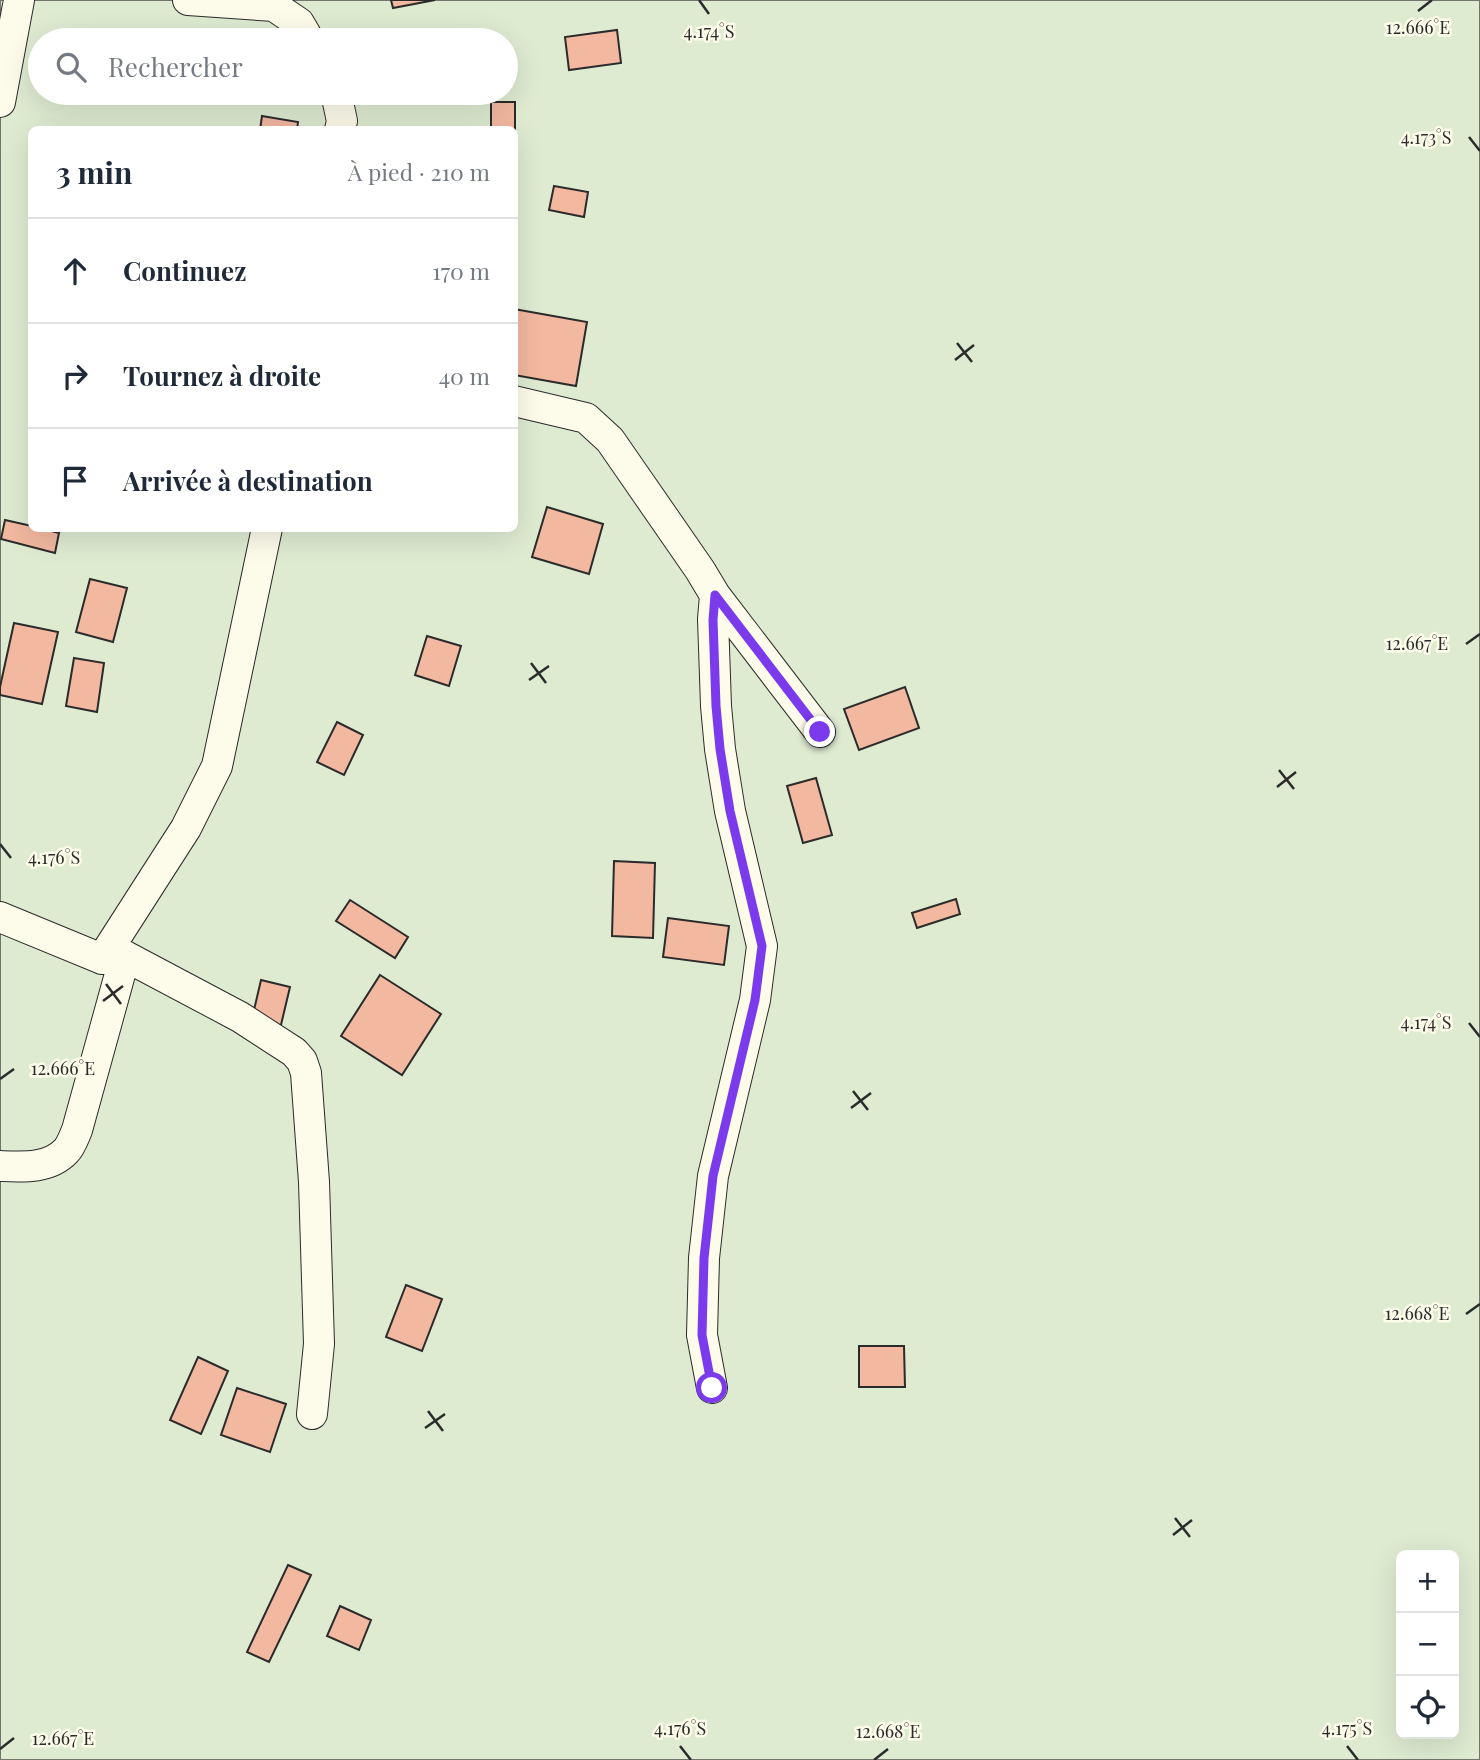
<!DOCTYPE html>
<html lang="fr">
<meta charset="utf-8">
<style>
body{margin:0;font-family:"Playfair Display",serif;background:#f2f2f3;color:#1f2937}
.controls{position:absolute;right:21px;bottom:21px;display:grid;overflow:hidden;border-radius:10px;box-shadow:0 7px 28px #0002}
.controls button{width:63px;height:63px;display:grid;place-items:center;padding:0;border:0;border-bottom:2px solid #e0e1e3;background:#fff;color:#1f2937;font:35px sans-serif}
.stop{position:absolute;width:21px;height:21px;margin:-16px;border:5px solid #7c3aed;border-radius:50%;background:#fff}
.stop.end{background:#7c3aed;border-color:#fff;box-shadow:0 2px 7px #0008}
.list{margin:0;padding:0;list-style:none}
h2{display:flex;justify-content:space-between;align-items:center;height:91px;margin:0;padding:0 28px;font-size:30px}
h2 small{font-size:23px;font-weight:400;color:#747a83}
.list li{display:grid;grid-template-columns:46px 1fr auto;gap:21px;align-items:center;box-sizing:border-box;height:105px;padding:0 28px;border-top:2px solid #e0e1e3}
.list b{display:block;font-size:26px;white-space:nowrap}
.list em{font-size:23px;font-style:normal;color:#747a83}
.icon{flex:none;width:38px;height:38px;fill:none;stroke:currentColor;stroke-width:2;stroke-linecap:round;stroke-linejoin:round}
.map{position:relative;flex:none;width:1480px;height:1760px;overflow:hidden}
.search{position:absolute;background:#fff;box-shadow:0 7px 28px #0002;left:28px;top:28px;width:490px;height:77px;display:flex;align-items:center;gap:18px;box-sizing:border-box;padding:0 24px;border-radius:38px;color:#747a83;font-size:26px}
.panel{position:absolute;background:#fff;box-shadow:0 7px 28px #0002;left:28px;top:126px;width:490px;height:406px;border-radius:10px}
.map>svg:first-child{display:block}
.green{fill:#deebd1;stroke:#74746e;stroke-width:2;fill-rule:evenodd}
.building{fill:#f2b8a0;stroke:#2b2b2b;stroke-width:2}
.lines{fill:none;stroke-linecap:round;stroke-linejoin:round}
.minor-casing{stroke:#2b2b2b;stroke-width:32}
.minor{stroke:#fdfbea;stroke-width:30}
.route{stroke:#7c3aed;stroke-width:9}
.ticks{fill:none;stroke:#2b2b2b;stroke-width:2.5}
.ticks-label{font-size:18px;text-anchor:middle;fill:#2b2b2b;stroke:#fdfbea;stroke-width:5;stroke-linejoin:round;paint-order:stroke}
</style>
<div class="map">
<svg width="1480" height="1760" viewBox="0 0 1480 1760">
<rect width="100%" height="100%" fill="#fdfbea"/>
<!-- green -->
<path class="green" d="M0,0H1480V1760H0ZM40,40H506V93H40ZM32,130H514V528H32ZM1401,1555H1454V1734H1401Z"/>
<!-- building -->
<path class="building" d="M391,0H435L393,8Z
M617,30L621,63L569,70L565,37Z
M491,102H515V155L514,130H491Z
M262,116L298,122L297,130H260Z
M554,186L588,192L584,217L549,210Z
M514,309L587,322L576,386L514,375Z
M547,507L603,524L589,574L532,557Z
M5,520L32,526V528H40L59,533L55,553L1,539Z
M90,579L127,588L113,642L76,632Z
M14,623L58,632L42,704L0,695V687Z
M427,636L461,646L449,686L415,675Z
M74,658L104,663L97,712L66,706Z
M905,687L919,728L859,750L844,709Z
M337,722L363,735L344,775L317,762Z
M816,778L832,835L803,843L787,786Z
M614,861L655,863L653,938L612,936Z
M956,899L960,914L917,928L912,913Z
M350,900L408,937L395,958L336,921Z
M668,918L729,926L724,965L663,957Z
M380,975L441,1014L402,1075L341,1036Z
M261,980L290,987L280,1029L251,1023Z
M406,1285L442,1299L422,1351L386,1337Z
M859,1346H904L905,1387H859Z
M198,1357L228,1371L201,1434L170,1420Z
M237,1388L286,1404L270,1452L221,1435Z
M288,1565L311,1575L269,1662L247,1652Z
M340,1606L371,1620L359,1650L327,1636Z"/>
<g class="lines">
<defs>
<path id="minor" d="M188,0L274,6L299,23L309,40
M336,93L342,121L340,130
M0,102L19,0
M514,401L586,418L610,440L700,570L715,595L820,732
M0,917L102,959
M102,959L125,956L240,1017L294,1052L302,1061L306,1073L314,1182L319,1344L312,1414
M102,959L186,828L217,766L267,528
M0,1166C23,1167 49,1169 66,1151C71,1146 74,1137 77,1130L125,956
M712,1388L702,1335L704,1258L713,1176L755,1000L762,946L730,811L720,749L716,706L713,619L715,595"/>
</defs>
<!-- minor casing -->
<use href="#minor" class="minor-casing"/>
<!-- minor -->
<use href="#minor" class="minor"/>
</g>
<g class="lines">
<!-- route -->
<path class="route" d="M712,1388L702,1335L704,1258L713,1176L755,1000L762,946L730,811L720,749L716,706L713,620L715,595L820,732"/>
</g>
<!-- ticks -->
<path class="ticks" d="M699,0L709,14M1418,11L1432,0M1469,137L1480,151M957,343L972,362M955,360L974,345M1466,644L1480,634M531,663L546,683M529,680L549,666M1279,770L1294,789M1277,787L1296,772M0,844L11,858M106,984L121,1004M103,1001L123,986M1469,1023L1480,1037M0,1079L14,1069M853,1091L868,1110M851,1108L871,1093M1466,1314L1480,1304M428,1411L443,1431M425,1428L445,1414M1175,1518L1190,1537M1173,1535L1192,1520M680,1746L691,1760M1347,1746L1358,1760M0,1749L14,1738M874,1760L888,1749"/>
<g class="ticks-label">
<text x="1418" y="34">12.666°E</text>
<text x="709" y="38">4.174°S</text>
<text x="1426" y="144">4.173°S</text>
<text x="1417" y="650">12.667°E</text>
<text x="54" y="864">4.176°S</text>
<text x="1426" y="1029">4.174°S</text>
<text x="63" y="1075">12.666°E</text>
<text x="1417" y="1320">12.668°E</text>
<text x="680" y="1735">4.176°S</text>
<text x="1347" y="1735">4.175°S</text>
<text x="888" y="1738">12.668°E</text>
<text x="63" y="1745">12.667°E</text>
</g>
</svg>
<div class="controls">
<button>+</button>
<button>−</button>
<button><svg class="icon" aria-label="locate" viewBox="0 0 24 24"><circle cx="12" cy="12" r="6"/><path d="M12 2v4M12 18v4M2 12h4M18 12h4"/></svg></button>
</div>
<div class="stop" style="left:712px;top:1388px"></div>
<div class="stop end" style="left:820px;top:732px"></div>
<div class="search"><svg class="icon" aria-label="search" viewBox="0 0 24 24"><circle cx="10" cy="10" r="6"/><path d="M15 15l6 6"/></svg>Rechercher</div>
<section class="panel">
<h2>3 min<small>À pied · 210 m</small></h2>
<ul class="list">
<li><svg class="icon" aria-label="ahead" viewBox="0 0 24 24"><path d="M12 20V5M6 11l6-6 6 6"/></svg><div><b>Continuez</b></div><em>170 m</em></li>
<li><svg class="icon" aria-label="right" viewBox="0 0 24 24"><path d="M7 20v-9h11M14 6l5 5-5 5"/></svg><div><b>Tournez à droite</b></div><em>40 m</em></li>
<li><svg class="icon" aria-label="arrive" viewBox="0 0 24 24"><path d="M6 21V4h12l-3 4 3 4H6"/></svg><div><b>Arrivée à destination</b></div></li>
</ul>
</section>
</div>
